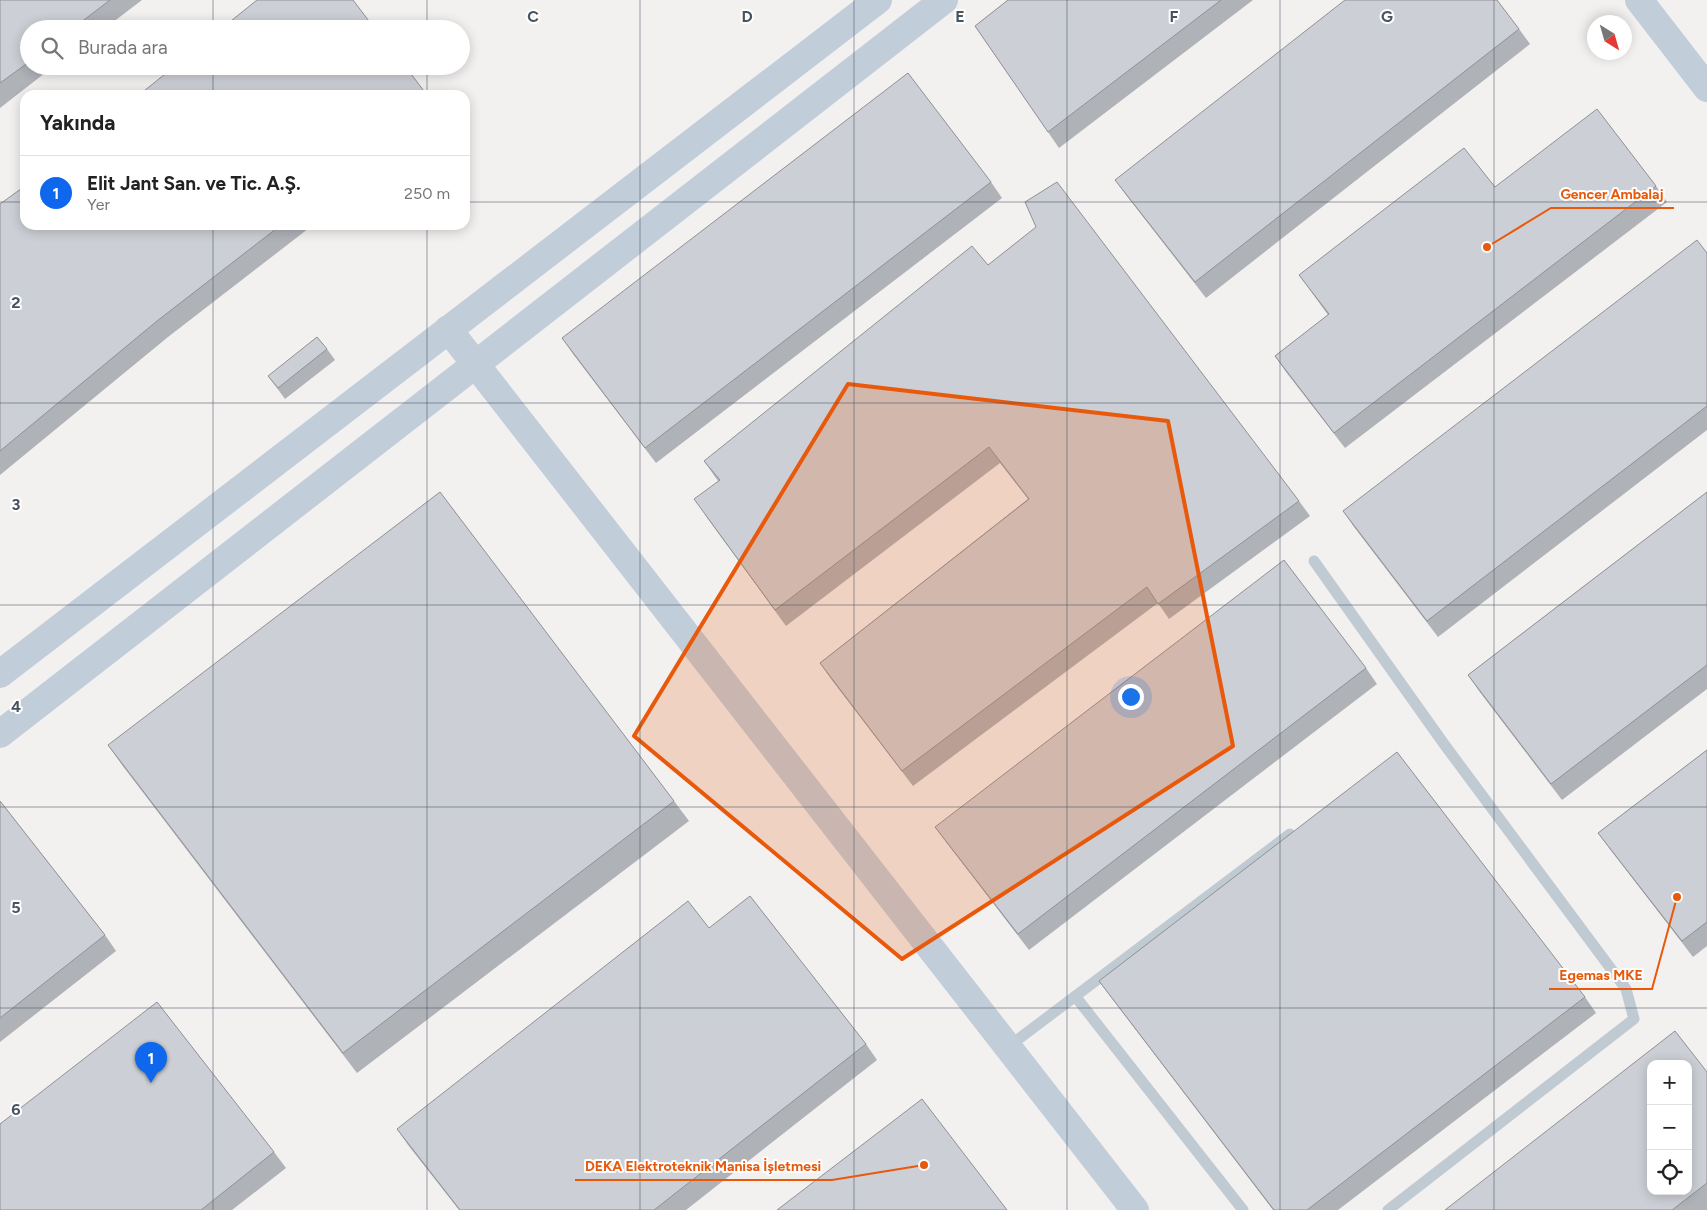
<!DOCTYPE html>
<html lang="tr">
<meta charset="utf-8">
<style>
body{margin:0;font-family:Figtree,sans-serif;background:#f6f6f6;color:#222}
.controls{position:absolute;right:15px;bottom:15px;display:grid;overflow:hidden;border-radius:10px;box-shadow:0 2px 12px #0003}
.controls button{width:45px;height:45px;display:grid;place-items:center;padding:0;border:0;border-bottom:1px solid #e0e0e0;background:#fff;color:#222;font:25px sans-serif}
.compass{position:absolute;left:1587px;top:15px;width:45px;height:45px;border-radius:50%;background:#fff;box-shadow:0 2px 12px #0003;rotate:143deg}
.you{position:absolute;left:1130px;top:696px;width:18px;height:18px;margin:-12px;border:4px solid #fff;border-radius:50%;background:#1a73e8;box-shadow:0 0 0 8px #1a73e833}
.badge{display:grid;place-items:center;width:32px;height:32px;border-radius:50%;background:#0f67ee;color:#fff;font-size:16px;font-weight:700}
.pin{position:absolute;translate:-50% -41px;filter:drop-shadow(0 1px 2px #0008)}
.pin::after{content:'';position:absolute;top:26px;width:18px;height:15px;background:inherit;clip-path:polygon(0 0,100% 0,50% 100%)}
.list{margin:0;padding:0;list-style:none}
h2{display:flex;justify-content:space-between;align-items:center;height:65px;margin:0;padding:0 20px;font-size:21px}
h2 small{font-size:16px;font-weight:400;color:#767676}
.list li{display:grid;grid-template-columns:32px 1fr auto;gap:15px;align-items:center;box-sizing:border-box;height:75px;padding:0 20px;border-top:1px solid #e0e0e0}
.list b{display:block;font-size:19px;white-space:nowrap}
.list p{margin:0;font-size:16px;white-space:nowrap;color:#767676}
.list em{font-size:16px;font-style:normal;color:#767676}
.icon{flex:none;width:28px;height:28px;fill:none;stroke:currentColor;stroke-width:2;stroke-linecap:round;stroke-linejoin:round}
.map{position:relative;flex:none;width:1707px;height:1210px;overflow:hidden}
.search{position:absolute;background:#fff;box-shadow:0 2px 12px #0003;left:20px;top:20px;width:450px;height:55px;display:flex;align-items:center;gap:12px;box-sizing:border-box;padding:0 18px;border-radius:28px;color:#767676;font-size:19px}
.panel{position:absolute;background:#fff;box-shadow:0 2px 12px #0003;left:20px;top:90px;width:450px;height:140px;border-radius:15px}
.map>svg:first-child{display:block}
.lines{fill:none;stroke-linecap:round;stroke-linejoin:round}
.lane{stroke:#c0cad3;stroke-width:11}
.secondary{stroke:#c2cdda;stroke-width:28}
.wall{fill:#afb2b7}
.building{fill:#cccfd5;stroke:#8f9195;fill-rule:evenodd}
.marked{fill:#e8590c;fill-opacity:0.2;stroke:#e8590c;stroke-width:4;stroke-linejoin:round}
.grid{fill:none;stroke:#47535f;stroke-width:1;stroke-opacity:0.55}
.grid-label{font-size:16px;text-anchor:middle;font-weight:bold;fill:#47535f;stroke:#fff;stroke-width:4;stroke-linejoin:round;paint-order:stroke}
.leader{fill:none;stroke:#e8590c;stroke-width:2}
.callout-dot{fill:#e8590c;stroke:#fff;stroke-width:2}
.callout-label{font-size:14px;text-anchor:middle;font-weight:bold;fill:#e8590c;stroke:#fff;stroke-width:4;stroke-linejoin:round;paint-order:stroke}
</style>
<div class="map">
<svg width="1707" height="1210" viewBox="0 0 1707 1210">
<rect width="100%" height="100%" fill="#f3f0f0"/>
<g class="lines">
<!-- lane -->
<path class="lane" d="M1314,561L1444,744L1626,989L1634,1019L1388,1210
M1075,996L1243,1210
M1008,1047L1290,834"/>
<!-- secondary -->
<path class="secondary" d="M1639,0L1707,88
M448,329L1135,1210
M0,674L878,0
M0,734L944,0"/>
</g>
<!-- wall -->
<path class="wall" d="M0,0H142L104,29H29V66H54L0,108Z
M1008,0H1253L1059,148L975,26Z
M1519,29L1530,44L1206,298L1126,195L1115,180Z
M991,182L1002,198L656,463L573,354L562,338Z
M1656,186L1667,202L1345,448L1286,372L1275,356L1328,315L1299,275L1495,187Z
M0,204L25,225H313L168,337L0,475Z
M1707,253V430L1438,637L1354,527L1343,511Z
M988,265L1299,501L1310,516L1169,619L1158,603L913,786L831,679L820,663L1028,499L1000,463L786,626L705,515L718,481L704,461Z
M327,349L335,360L285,399L268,376Z
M1707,492V689L1562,800L1479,691L1468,675Z
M1366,668L1377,684L1029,950L946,842L935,827Z
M108,745L674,801L689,821L357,1073L122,765Z
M1707,750V946L1693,957L1609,848L1598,833Z
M0,801L105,935L116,951L0,1042Z
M709,928L866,1044L877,1060L686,1210H459L408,1145L397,1129Z
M1099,981L1585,997L1596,1013L1338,1210H1273L1110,996Z
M1707,1072V1210H1445Z
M274,1152L286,1168L232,1210H0Z"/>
<!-- building -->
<path class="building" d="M0,0H110L72,29H29V62L0,83Z
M257,0H353L375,29H221Z
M1008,0H1221L1048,132L975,26Z
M1345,0H1497L1519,29L1195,282L1115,180Z
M175,66H405L427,95H139Z
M908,73L991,182L645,448L562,338Z
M1597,109L1656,186L1334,433L1275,356L1329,314L1299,275L1464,148L1495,187Z
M1057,182L1299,501L1158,604L1147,587L902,771L820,663L1029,499L989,447L775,610L694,499L720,480L704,461L972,246L988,265L1036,227L1025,202Z
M25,186V225H281L157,321L0,451V204Z
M1697,240L1707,253V406L1427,621L1343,511Z
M317,337L327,349L278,388L268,376Z
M440,492L674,801L343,1053L108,745Z
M1707,492V665L1551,784L1468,675Z
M1284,560L1366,668L1018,934L935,827Z
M1707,750V922L1682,941L1598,833Z
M1397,752L1585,997L1307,1210H1274L1099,981Z
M0,801L105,935L0,1018Z
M750,896L866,1044L654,1210H460L397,1129L688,901L709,928Z
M157,1002L274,1152L201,1210H0V1124Z
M1675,1031L1707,1072V1183L1672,1210H1445ZM1651,1064H1688V1191H1651Z
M922,1099L1007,1210H777Z"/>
<!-- marked area -->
<path class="marked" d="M848,384L1168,421L1233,746L902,959L634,736Z"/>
<!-- grid -->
<path class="grid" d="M213,0V29M427,0V29M640,0V1210M854,0V1210M1067,0V1210M1280,0V1210M1494,0V1210M213,66V95M427,66V95M0,202H25M465,202H1707M213,225V1210M427,225V1210M0,403H1707M0,605H1707M0,807H1707M0,1008H1707"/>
<g class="grid-label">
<text x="533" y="22">C</text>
<text x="747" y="22">D</text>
<text x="960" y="22">E</text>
<text x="1174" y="22">F</text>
<text x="1387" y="22">G</text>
<text x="16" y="308">2</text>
<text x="16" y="510">3</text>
<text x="16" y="712">4</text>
<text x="16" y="913">5</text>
<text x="16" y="1115">6</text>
</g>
<!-- callouts -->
<path class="leader" d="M1487 247L1551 208H1674M1677 897L1652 989H1549M924 1165L832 1180H575"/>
<g class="callout-dot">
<circle cx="1487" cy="247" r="5"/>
<circle cx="1677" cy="897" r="5"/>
<circle cx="924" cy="1165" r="5"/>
</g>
<g class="callout-label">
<text x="1612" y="199">Gencer Ambalaj</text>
<text x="1601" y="980">Egemas MKE</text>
<text x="703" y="1171">DEKA Elektroteknik Manisa İşletmesi</text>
</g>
</svg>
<div class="controls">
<button>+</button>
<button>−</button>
<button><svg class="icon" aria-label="locate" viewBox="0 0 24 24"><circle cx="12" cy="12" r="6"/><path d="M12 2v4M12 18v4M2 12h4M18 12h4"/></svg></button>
</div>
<svg class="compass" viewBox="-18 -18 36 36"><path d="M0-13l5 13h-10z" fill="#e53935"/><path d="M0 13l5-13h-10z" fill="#767676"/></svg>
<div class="you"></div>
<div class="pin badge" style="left:151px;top:1083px">1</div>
<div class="search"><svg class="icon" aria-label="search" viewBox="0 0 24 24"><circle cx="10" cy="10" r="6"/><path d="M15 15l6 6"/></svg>Burada ara</div>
<section class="panel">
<h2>Yakında<small></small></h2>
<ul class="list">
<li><span class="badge">1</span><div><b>Elit Jant San. ve Tic. A.Ş.</b><p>Yer</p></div><em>250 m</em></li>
</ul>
</section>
</div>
